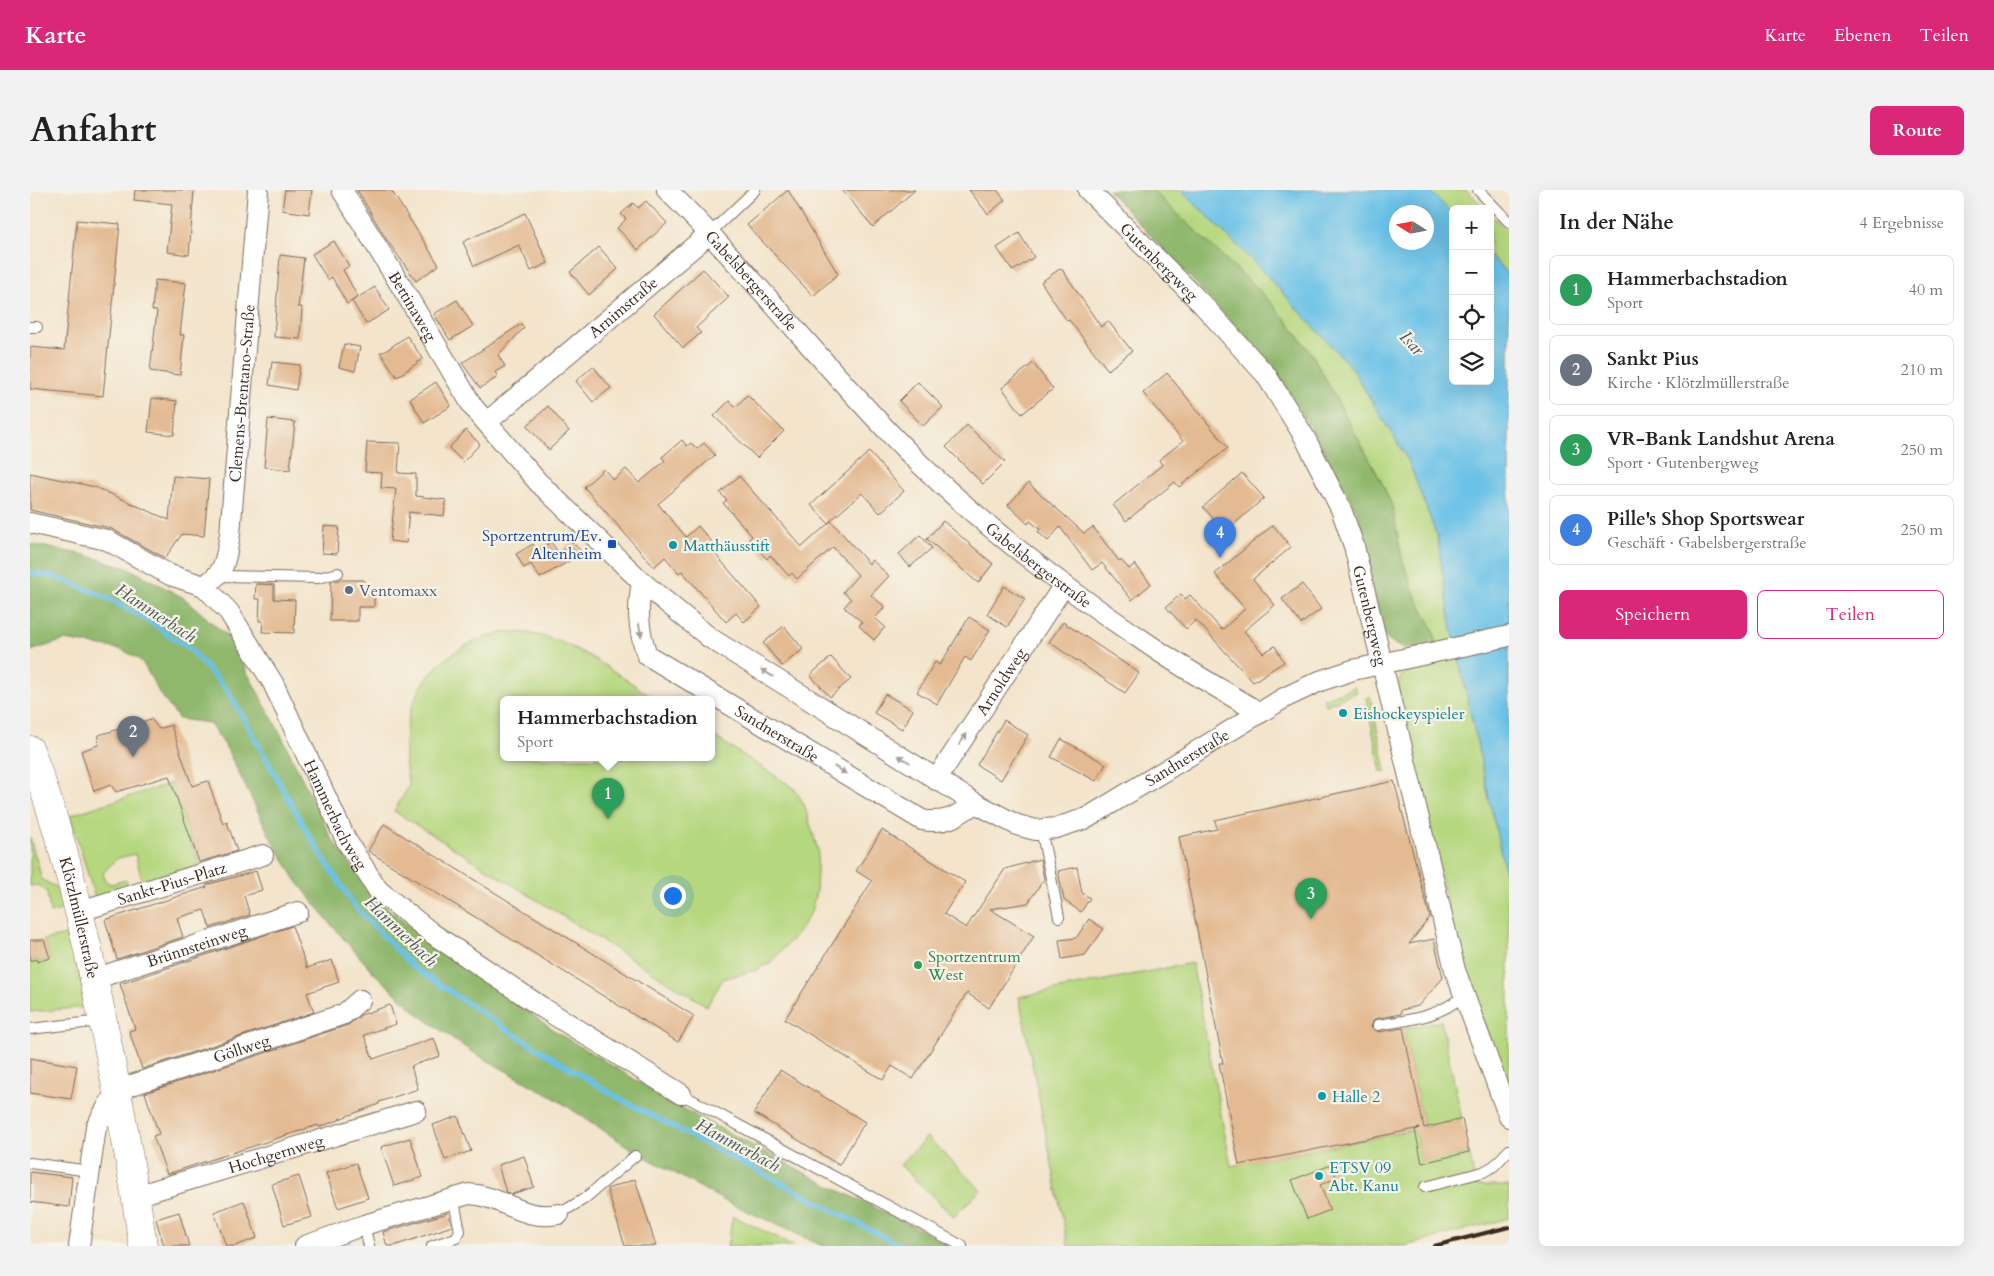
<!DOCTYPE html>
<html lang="de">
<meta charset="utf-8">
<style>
body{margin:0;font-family:Cardo,serif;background:#f2f2f2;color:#222}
.controls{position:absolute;right:15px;top:15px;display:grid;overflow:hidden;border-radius:8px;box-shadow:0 5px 20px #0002}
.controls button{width:45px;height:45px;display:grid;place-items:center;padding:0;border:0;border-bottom:1px solid #e0e0e0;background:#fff;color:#222;font:25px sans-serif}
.compass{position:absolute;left:1359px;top:15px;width:45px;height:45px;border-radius:50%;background:#fff;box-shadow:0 5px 20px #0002;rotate:281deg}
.you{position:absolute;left:642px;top:705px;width:18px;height:18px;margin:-12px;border:4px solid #fff;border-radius:50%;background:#1a73e8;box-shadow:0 0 0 8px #1a73e833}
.badge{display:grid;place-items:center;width:32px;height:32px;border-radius:50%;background:#db2777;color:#fff;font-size:16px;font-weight:700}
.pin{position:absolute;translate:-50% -41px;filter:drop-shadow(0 1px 2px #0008)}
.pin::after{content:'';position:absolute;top:26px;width:18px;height:15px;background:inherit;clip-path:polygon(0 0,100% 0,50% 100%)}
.popup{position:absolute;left:470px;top:506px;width:215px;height:65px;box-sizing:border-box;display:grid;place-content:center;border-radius:8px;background:#fff;filter:drop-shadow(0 1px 4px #0005);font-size:16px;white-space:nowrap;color:#767676}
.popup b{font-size:19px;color:#222}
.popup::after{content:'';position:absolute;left:50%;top:100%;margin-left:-10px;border:10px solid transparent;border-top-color:#fff}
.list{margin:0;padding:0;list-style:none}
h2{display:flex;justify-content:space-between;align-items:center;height:65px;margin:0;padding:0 20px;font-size:21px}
h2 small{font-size:16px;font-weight:400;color:#767676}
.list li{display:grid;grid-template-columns:32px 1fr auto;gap:15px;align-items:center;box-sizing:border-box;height:70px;margin:0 10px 10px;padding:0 10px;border:1px solid #e0e0e0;border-radius:8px}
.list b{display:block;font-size:19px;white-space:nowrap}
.list p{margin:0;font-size:16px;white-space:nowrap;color:#767676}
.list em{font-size:16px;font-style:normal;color:#767676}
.actions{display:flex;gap:10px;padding:15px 20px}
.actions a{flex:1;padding:11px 0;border:1px solid #db2777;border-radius:8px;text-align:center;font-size:18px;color:#db2777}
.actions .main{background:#db2777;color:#fff}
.icon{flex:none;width:28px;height:28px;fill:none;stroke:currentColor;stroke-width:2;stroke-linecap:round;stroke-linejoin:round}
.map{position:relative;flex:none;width:1479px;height:1056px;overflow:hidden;border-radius:8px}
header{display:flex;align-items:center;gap:30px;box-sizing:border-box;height:70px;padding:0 25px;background:#db2777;color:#fff}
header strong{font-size:24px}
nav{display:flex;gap:28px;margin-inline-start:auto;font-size:18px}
.intro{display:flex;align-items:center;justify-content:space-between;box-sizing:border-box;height:120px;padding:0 30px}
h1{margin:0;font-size:35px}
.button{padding:12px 22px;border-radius:8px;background:#db2777;color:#fff;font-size:18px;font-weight:700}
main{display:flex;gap:30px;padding:0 30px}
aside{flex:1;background:#fff;border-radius:8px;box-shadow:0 5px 20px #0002}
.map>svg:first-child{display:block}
.green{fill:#b5d77e;stroke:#78804e}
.forest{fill:#90b86d;stroke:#667146}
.water{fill:#6ac1e7;stroke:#527682;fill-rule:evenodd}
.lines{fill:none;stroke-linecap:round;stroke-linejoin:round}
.stream{stroke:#6ac1e7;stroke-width:5}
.building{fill:#e3ba92}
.lane-casing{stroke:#7b6b5b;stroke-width:12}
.street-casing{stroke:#7b6b5b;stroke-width:22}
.secondary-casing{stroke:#7b6b5b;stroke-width:29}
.lane{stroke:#fff;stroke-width:10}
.street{stroke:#fff;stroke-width:20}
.secondary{stroke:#fff;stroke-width:28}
.rail{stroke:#3b2a1e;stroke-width:4}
.oneway{fill:#a79f9a}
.transit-dot{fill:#1a4fb4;stroke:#f7f3e8;stroke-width:2}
.culture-dot{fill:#0f9aa8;stroke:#f7f3e8;stroke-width:2}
.service-dot{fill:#5c6f8a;stroke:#f7f3e8;stroke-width:2}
.leisure-dot{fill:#2e9e5b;stroke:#f7f3e8;stroke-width:2}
.labels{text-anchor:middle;stroke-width:4.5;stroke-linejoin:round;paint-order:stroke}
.street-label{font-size:16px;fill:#3b2a1e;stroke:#f7f3e8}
.transit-label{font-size:16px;fill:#164399;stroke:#f7f3e8;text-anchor:end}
.culture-label{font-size:16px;fill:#0d838f;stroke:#f7f3e8;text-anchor:start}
.service-label{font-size:16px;fill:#4e5e75;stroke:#f7f3e8;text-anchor:start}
.leisure-label{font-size:16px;fill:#27864d;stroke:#f7f3e8;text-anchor:start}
.water-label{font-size:18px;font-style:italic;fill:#49575a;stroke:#f7f3e8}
</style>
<header>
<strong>Karte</strong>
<nav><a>Karte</a><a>Ebenen</a><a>Teilen</a></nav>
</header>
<div class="intro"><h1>Anfahrt</h1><a class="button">Route</a></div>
<main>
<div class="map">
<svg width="1479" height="1056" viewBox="0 0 1479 1056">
<rect width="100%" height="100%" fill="#f7f3e8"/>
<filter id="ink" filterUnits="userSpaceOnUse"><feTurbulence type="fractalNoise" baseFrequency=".02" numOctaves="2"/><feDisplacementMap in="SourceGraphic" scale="10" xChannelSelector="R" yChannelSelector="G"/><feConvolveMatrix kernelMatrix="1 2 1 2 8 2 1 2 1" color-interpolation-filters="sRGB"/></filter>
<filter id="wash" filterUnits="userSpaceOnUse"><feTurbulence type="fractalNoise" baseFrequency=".0096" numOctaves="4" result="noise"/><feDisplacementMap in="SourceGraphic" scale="20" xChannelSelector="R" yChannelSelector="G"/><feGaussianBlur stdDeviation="1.12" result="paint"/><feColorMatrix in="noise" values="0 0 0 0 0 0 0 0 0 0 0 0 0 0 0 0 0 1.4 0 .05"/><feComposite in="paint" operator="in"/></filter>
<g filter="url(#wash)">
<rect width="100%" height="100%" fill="#f3e4cb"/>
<!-- green -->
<path class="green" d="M1122,0H1151L1225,73L1321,177L1378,270L1407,346L1421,433L1479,700V900L1434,784L1371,519L1368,496L1371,486L1392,475L1409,472L1404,441L1385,405L1372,369L1362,316L1351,291L1283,166L1254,127L1233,104Z
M1399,0H1437L1456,19H1423V24Z
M1460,24L1479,43V86L1460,65Z
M477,442C534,440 581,481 627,510H474V568H682V545L764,598L774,614L788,660L786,702L781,722L769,742L740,773L726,780L693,789L677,816L364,621L379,596C362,520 398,456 477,442Z
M1325,497L1327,502L1296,515L1293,509Z
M1340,506L1356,581L1351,582L1336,508Z
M142,593L169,675L113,694L105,664L88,668L73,683L75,691L81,694L96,690L100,699L66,711L40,625Z
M0,647L12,690L30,699L34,719L20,723L17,702L9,695L0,696Z
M40,744L57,817L0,822V771L6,769L7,772L20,768L14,750Z
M1162,773L1201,976L1385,940L1392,972L1439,962L1446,996H1479V1028L1375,1056H1038L989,807Z
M1411,831L1432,929L1394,938L1373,839Z
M897,947L951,1000L924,1027L870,975Z
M703,1026L765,1056H697Z"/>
<!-- forest -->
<path class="forest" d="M1078,0H1122L1233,104L1254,127L1283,166L1351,291L1362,316L1372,369L1385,405L1404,441L1405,455C1385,458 1366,464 1353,443L1329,326L1291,255L1253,193L1209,140Z
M0,354L55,365L100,379L154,408L197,446L248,539L300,646L343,706L399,753L531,845L659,922L790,991L923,1056H793L693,1010L603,960L526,909L439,860L388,824L344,783L304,738L266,690L240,646L195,555L179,533L149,529L130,504L114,475L108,468L90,459L35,450L0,461Z"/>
<!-- water -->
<path class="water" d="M1151,0H1399L1423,24V191H1460V65L1479,86V700L1421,433L1407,346L1378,270L1321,177L1225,73ZM1366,22H1396V52H1366Z"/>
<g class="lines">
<!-- stream -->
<path class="stream" d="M0,383L25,387L76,407L120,432L161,460L200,504L280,647L323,714L383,777L487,846L592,910L871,1056"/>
</g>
<g id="blocks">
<!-- building -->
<path class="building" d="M105,0H164L159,65L137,62L142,14L104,10Z
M255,0H282L279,24L252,20Z
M327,0H361L409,75L386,91L357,50Z
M758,0L808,84L783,106L717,35Z
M812,0H885L843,37Z
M939,0H967L975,10L958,24Z
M616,11L637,33L608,60L587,38L596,29L591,24L603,13L608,18Z
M495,23L518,73L501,81L489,55L444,76L433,52Z
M47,30L90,34L73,206L0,199V157L34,160Z
M989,43L1004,67L983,81L967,58Z
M304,51L319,76L313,80L328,107L317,114L302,87L298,90L282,64Z
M569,57L588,79L559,105L540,82Z
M250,65L274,68L268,117H272L270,149L244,147Z
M1031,78L1071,137L1078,131L1102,161L1078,180L1039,130L1037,131L1011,92Z
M673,79L699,107L666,138L671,143L653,158L624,124Z
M125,90L156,93L150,145H154L150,185L120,181L127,121L122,120Z
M345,97L359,120L336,134L322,111Z
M427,110L443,136L420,150L404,124Z
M491,134L494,138L468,165L475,176L465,182L468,187L450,198L432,173Z
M377,146L393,169L367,187L350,162H354Z
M314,154L330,157L325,181L309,177Z
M242,172L270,175L266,200L239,195Z
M1003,173L1023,199L992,224L972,198Z
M563,176L581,198L563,212L546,191Z
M1137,183L1198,258L1149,297L1145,292L1096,331L1083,315L1132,275L1129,270L1153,251L1113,203Z
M406,192L421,216L394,233L380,209Z
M888,192L913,217L893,236L869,211Z
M717,205L754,241L727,268L684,226L699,211L706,217Z
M122,208L147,211L144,245L118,242Z
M518,216L539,241L519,260L497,236Z
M238,229L265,232L260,280L234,277Z
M937,235L975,272L953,294L916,257Z
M436,240L450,254L433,272L419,258Z
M652,250L657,256L661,253L667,259L674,253L685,265L628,314L656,347L668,336L683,353L679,357L731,417L714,432L706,423L696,432L652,381L649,383L635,367L624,377L554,297L574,279L583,290L596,279L609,293L635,271L632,267Z
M337,252L370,253L368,283L386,284V306L416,310L414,326L379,322L376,353L360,351L366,299L351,298L352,283L335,282Z
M839,262L874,301L850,323L832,303L798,333L781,315Z
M0,283L65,297L139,330L143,286L179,289L174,346L152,344L135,368L80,338L0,320Z
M1212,283L1234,308L1195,342L1173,317Z
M709,286L772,357L801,331L839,374L842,370L859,386L841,405L855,417L845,428L855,437L844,450L829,436L832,432L814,417L821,409L813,402L828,385L803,357L767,389L762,383L759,386L740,365L737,369L719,349L722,346L693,313L697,310L690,303Z
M998,293L1054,343L1063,337L1089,371L1091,370L1099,379L1105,374L1121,394L1102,410L1072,373L1062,380L1030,337L1018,351L1008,342L1010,339L1000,331L998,334L978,315Z
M913,331L963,374L948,393L897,349Z
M1243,335L1261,357L1223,389L1245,415L1214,441L1233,463L1245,456L1254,472L1223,492L1166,430L1156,439L1136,417L1151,404L1155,409L1160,405L1192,440L1215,419L1185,384Z
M294,336L309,337L307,364L292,363Z
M890,345L902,358L880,377L869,364Z
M521,352L529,364L542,352L553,363L510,388L501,374L494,378L486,364L503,354L507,360Z
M310,390H334L333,403H344V417H328V431H300L301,392Z
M226,394L244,395V409L265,410L264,443L232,442L233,431H229L230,409H225Z
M1272,394L1291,419L1271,434L1252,409Z
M974,396L995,409L977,437L957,424Z
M939,427L960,440L941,471L935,467L907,514L887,502L905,472L910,475Z
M1033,432L1109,483L1095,503L1019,452Z
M754,436L773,459L752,476L733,453Z
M801,467L821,489L800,507L780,485Z
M855,504L883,520L872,539L844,523Z
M121,529L129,539L141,535L162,596L178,591L193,634L197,632L207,661L169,672L139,586L86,602L81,595L64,601L51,561L68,555L69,545Z
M974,530L998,545L971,590L947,575Z
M1031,549L1076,574L1066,591L1021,567Z
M1364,591L1400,727L1379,754L1404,749L1413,788L1388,816L1371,820V824L1344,829L1341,837L1349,842L1373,838L1394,938L1432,929L1439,962L1392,973L1385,940L1390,938L1209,975L1189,873H1193L1149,647L1187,639L1185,630Z
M354,634L664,826L648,852L338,661Z
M852,640L935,692L914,724L936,738L975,679L1010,669L1014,689L998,713L960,719L1004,746L959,818L937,803L883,889L862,876L853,890L755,829L842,691L826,681Z
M1047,677L1052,703L1060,708L1051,722L1034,710L1028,681Z
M226,681L232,700L214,706L220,725L180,738L174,720L147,728L153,747L87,769L75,730L177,697L176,695Z
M1059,729L1074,739L1055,765L1032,769L1029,750L1046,748Z
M262,736L277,778L302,770L309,792L277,803L284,822L112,879L99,841L105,839L90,794Z
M0,750H14L20,768L7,772L6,769L0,771Z
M360,815L366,834L334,845L343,869L404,848L410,866L381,876L388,899L349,912V914L309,929V930L289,937L288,935L137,984L123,946L129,944L115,903L318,835L331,825Z
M0,868L47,876L41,909L0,903Z
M750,880L835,932L809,975L724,923Z
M428,926L441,961L415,970L403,935Z
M380,948L393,987L364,996L351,957Z
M494,966L504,997L482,1004L476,1002L468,975Z
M326,973L338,1008L308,1018L296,983Z
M1301,975L1307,988L1290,995L1300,1020L1277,1029L1262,990Z
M0,982L42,987L39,1017L0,1012Z
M269,986L282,1027L254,1035L242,994Z
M605,989L626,1056H595L577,999Z
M214,1011L227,1048L205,1056H196L184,1022Z
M149,1022L159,1056H134L126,1029Z
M418,1023L422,1036L364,1056H357L353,1042Z"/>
</g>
</g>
<g filter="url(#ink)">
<use href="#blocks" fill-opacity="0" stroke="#7b6b5b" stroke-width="1"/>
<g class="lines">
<defs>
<path id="lane" d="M1448,0L1479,32
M680,43L725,0
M0,137H7
M189,386L288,388L308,383
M1011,639L1029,727
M1348,835C1379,830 1410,827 1434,805
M0,839L71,831
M651,904L932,1056
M0,973L60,981
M1395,997L1453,982L1464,976L1479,960
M529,1024L554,1009L605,966
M334,1035L339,1056
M402,1056L426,1048L430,1041L423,1007"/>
<g id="street">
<path id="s1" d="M312,0L376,104L443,217L508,292L612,392L680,448L945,613L987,635L1006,640L1026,638L1057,628L1254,508L1290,491L1323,480L1479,446"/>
<path id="s2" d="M637,0C725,87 801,186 889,273C959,341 1040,402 1121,456C1156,480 1194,501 1230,523"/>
<path id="s3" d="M1058,0L1173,115L1236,185L1274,246L1311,319L1324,356L1425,780L1479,927"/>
<path id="s4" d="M457,232L680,43"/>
<path id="s5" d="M0,333L77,350L140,385L174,396L199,422L243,493L316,650L348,700L403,744L510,816L651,904"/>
<path id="s6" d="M612,392C607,419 608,439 617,465L892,630C916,634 926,627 945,613"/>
<path id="s7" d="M174,396C197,381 195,370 200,344L228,0"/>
<path id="s8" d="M906,590L1034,395"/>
<path id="s9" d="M50,721L233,665"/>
<path id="s10" d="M64,789L268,722"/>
<path id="s11" d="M106,1006L386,921"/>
<path id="s12" d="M49,1056L66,937L87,900L314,824L330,810"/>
<path d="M275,1056L334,1035L439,1004C474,1006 491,1031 529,1024"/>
</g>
<g id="secondary">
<path id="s13" d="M0,560C28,634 48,711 64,789C83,877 100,966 113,1056"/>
</g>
</defs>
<!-- lane casing -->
<use href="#lane" class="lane-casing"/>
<!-- street casing -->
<use href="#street" class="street-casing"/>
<!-- secondary casing -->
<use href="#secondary" class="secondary-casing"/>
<!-- lane -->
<use href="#lane" class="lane"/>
<!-- street -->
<use href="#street" class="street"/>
<!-- secondary -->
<use href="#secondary" class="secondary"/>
<!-- rail -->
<path class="rail" d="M1404,1056L1479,1037"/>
</g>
<!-- one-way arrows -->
<defs><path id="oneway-solid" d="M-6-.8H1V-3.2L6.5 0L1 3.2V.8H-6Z" transform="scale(1.25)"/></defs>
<g class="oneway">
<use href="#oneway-solid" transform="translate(610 440) rotate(80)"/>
<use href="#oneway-solid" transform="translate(737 483) rotate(-149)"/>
<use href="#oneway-solid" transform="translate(933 549) rotate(-57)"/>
<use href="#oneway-solid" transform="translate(874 569) rotate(-148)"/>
<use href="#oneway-solid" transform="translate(810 580) rotate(31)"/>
</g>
</g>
<!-- markers -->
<rect class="transit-dot" x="577" y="349" width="10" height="10" rx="2.5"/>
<g class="culture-dot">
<circle cx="643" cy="355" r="5"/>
<circle cx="1313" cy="523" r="5"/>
<circle cx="1292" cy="906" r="5"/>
<circle cx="1289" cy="986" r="5"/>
</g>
<circle class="service-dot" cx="319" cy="400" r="5"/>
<circle class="leisure-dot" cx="888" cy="775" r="5"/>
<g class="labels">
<!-- street labels -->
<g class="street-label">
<text dy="6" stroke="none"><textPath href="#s3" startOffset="101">Gutenbergweg</textPath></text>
<text dy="6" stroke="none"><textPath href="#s2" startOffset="124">Gabelsbergerstraße</textPath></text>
<text dy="6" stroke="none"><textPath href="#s1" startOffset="136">Bettinaweg</textPath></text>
<text dy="6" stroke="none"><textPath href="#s4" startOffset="178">Arnimstraße</textPath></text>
<text dy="6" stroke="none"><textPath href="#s7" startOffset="202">Clemens-Brentano-Straße</textPath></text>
<text dy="6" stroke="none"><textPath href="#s2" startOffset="529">Gabelsbergerstraße</textPath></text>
<text dy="6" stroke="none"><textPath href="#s3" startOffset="521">Gutenbergweg</textPath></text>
<text dy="6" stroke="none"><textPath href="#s8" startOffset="118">Arnoldweg</textPath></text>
<text dy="6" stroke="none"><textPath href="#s6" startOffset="226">Sandnerstraße</textPath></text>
<text dy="6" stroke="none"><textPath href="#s1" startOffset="1134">Sandnerstraße</textPath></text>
<text dy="6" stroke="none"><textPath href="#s5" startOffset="452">Hammerbachweg</textPath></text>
<text dy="6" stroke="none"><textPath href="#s9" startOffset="96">Sankt-Pius-Platz</textPath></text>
<text dy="6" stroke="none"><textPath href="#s13" startOffset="175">Klötzlmüllerstraße</textPath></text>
<text dy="6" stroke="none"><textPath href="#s10" startOffset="108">Brünnsteinweg</textPath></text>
<text dy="6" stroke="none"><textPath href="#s12" startOffset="294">Göllweg</textPath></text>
<text dy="6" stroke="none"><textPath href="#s11" startOffset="146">Hochgernweg</textPath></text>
</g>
<!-- transit labels -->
<g class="transit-label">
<text x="572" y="351">Sportzentrum/Ev.<tspan x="572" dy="18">Altenheim</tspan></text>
</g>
<!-- culture labels -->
<g class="culture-label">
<text x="653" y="361">Matthäusstift</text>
<text x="1323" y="529">Eishockeyspieler</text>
<text x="1302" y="912">Halle 2</text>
<text x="1299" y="983">ETSV 09<tspan x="1299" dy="18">Abt. Kanu</tspan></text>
</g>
<!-- service labels -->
<g class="service-label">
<text x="329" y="406">Ventomaxx</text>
</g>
<!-- leisure labels -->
<g class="leisure-label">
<text x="898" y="772">Sportzentrum<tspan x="898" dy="18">West</tspan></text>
</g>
<!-- water labels -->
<g class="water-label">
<text transform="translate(1382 153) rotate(48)" y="6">Isar</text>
<text transform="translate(126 423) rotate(33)" y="6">Hammerbach</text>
<text transform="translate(371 741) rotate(44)" y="6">Hammerbach</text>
<text transform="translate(708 955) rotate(28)" y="6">Hammerbach</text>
</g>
</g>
</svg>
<div class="controls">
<button>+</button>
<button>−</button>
<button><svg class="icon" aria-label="locate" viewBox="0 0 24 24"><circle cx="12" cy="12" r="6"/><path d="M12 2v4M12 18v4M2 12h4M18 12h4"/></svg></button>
<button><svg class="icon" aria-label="layers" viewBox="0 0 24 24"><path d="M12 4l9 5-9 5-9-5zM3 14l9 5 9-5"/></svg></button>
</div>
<svg class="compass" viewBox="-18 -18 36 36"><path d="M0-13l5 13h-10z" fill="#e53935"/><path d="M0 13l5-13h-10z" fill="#767676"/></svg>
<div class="you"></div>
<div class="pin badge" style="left:578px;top:629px;background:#2e9e5b">1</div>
<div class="popup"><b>Hammerbachstadion</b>Sport</div>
<div class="pin badge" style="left:103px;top:567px;background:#6b7280">2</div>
<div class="pin badge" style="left:1281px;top:729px;background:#2e9e5b">3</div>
<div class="pin badge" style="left:1190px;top:368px;background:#3f7fe0">4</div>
</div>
<aside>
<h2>In der Nähe<small>4 Ergebnisse</small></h2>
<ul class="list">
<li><span class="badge" style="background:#2e9e5b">1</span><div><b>Hammerbachstadion</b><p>Sport</p></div><em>40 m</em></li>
<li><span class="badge" style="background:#6b7280">2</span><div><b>Sankt Pius</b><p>Kirche · Klötzlmüllerstraße</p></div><em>210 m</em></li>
<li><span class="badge" style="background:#2e9e5b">3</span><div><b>VR-Bank Landshut Arena</b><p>Sport · Gutenbergweg</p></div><em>250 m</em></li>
<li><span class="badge" style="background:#3f7fe0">4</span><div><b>Pille's Shop Sportswear</b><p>Geschäft · Gabelsbergerstraße</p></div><em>250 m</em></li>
</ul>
<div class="actions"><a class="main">Speichern</a><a>Teilen</a></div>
</aside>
</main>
